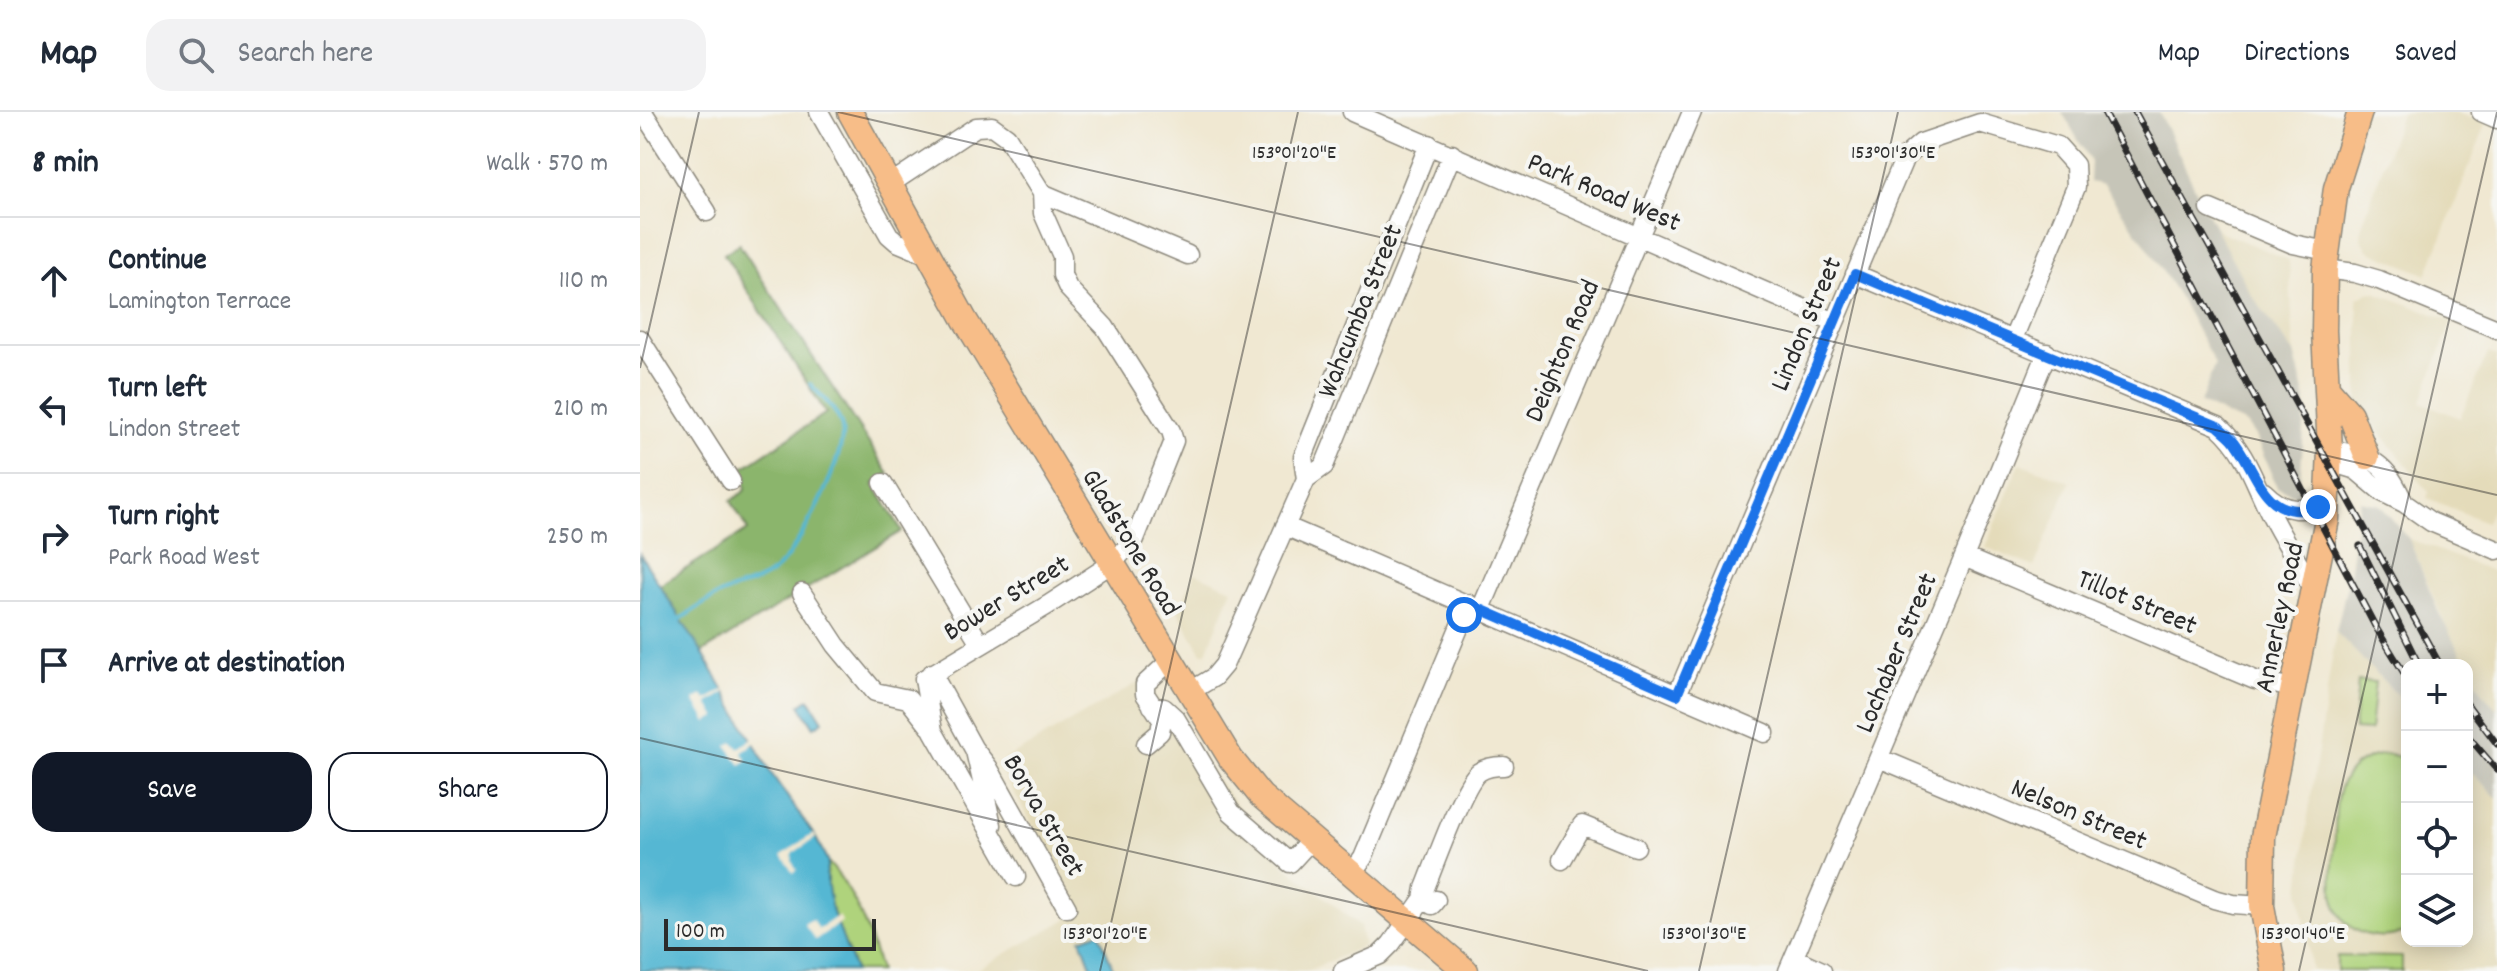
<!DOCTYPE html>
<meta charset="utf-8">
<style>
body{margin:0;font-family:Dekko,sans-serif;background:#f2f2f3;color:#1f2937}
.controls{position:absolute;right:24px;bottom:24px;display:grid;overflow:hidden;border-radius:16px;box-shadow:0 4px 20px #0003}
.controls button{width:72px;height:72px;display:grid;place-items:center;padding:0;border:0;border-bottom:2px solid #e0e1e3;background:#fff;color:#1f2937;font:40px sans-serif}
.scale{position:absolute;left:24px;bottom:20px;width:212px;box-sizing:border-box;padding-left:8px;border:4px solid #2b2b2b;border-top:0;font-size:22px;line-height:28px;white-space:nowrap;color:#2b2b2b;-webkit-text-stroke:6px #f6f6f2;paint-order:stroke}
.stop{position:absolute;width:24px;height:24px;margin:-18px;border:6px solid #1a73e8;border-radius:50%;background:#fff}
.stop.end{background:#1a73e8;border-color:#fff;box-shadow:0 2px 8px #0008}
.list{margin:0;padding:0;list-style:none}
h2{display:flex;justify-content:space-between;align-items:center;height:104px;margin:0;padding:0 32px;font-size:34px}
h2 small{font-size:26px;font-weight:400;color:#747a83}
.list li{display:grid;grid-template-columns:52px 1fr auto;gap:24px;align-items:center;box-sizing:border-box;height:128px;padding:0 32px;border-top:2px solid #e0e1e3}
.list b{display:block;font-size:30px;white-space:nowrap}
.list p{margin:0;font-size:26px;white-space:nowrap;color:#747a83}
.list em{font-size:26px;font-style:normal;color:#747a83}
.actions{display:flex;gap:16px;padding:24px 32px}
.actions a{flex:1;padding:18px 0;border:2px solid #111827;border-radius:24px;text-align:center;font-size:28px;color:#111827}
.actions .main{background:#111827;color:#fff}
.icon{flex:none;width:44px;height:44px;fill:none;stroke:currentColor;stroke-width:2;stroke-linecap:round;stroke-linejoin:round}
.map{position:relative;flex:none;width:1857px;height:859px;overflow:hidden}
header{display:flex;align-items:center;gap:48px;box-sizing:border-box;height:112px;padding:0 40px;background:#fff;border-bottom:2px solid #e0e1e3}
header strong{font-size:38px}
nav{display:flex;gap:44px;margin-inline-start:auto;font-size:28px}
.search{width:560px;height:72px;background:#f2f2f3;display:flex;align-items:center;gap:20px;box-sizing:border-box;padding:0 28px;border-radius:24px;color:#747a83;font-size:30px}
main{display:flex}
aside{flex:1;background:#fff}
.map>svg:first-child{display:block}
.built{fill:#e4dbba}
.industrial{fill:#c6c5b8}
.green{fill:#afd37c;stroke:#6d7f54;stroke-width:2}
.forest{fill:#8bb56c;stroke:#5b704c;stroke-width:2}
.water{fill:#55b7d3;stroke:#40717f;stroke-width:2}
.pier{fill:#f0e8d2}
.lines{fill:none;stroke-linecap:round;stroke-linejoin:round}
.stream{stroke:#55b7d3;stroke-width:4}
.minor-casing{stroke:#8e8a7e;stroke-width:21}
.major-casing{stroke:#8e8a7e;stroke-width:27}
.minor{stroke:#fff;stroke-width:18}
.major{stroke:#f7bd88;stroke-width:24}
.rail-casing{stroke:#2b2b2b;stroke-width:7}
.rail{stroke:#f6f6f2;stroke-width:4;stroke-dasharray:12;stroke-linecap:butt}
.route{stroke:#1a73e8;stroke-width:10}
.ticks{fill:none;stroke:#2b2b2b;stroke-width:2;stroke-opacity:0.45}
.labels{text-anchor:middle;stroke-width:8;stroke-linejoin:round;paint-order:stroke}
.street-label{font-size:28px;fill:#2b2b2b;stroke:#f6f6f2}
.ticks-label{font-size:20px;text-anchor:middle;fill:#2b2b2b;stroke:#f6f6f2;stroke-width:8;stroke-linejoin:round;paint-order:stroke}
</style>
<header>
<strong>Map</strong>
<div class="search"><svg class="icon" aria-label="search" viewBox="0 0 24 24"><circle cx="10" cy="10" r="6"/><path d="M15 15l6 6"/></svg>Search here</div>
<nav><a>Map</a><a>Directions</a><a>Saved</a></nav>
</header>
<main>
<aside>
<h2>8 min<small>Walk · 570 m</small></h2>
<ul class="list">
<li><svg class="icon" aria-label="ahead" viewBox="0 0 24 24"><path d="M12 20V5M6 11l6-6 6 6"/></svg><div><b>Continue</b><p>Lamington Terrace</p></div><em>110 m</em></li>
<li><svg class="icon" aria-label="left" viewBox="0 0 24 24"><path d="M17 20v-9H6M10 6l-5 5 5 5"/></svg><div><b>Turn left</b><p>Lindon Street</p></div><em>210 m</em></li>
<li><svg class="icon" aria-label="right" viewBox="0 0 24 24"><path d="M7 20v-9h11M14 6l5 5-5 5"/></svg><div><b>Turn right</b><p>Park Road West</p></div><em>250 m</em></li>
<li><svg class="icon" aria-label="arrive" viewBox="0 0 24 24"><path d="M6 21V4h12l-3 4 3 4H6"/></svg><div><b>Arrive at destination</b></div></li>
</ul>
<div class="actions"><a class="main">Save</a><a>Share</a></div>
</aside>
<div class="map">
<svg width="1857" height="859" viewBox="0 0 1857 859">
<rect width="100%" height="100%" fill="#f6f6f2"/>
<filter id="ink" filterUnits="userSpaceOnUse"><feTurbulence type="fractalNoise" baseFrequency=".0125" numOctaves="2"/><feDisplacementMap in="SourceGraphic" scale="16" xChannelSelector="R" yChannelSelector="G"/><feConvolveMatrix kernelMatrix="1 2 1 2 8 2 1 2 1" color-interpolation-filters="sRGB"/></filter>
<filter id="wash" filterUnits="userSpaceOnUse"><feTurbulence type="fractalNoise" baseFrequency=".006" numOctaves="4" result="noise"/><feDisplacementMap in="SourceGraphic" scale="32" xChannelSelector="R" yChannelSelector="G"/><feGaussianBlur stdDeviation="1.8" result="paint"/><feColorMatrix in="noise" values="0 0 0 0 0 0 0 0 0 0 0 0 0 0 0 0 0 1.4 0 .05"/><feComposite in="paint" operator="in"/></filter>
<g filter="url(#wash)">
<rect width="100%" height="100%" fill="#f0e8d2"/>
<!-- built -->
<path class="built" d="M1762,0H1815L1846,12L1787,163L1728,138L1721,126L1722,113Z
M1576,118L1649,148L1654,241L1611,183Z
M1734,180L1812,209L1781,290L1820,306L1848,241L1857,244V386L1846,410L1787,386L1789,380L1720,296L1718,283V186L1727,181Z
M1380,351L1430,370L1394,455L1345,435Z
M1769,427L1857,461V597L1845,584L1814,533Z
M555,461L592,477L567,540L562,541L538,500Z
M1696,520L1767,593V829H1827V656L1857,686V859H1672L1660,779L1667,711Z
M501,569L642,751L720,814L724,834L667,859H335L434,803L418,772L425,768L357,652Z"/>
<!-- industrial -->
<path class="industrial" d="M1422,0H1519L1565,97L1611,182L1654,241L1666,288L1659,385L1637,375L1615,324L1606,312L1560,291L1575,252L1541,188L1506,133L1463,73L1450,70L1451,50Z
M1720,389L1740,393L1769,427L1798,499L1826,553H1767V593L1696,520L1709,464Z
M1827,555L1845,584L1857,597V686L1827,656Z"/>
<!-- green -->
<path class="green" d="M1718,569L1735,570L1730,619L1714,618Z
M1749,642L1767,647V819C1754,825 1739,826 1725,822C1682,808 1693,758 1695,724C1696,706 1694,685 1703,669C1713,651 1729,643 1749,642Z
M188,750C214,778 230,822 240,859H215C204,824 181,788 188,750Z
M1697,844L1762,845V859H1697Z"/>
<!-- forest -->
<path class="forest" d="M99,132L249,362L234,372L262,419L61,541L20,473L108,418L91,389L106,378L103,356L186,301L84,142Z"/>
<!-- water -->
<path class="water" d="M0,442L66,547L131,661L176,726L188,750L186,761L191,795L215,859H0Z
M169,587L183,609L174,615L160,593Z
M459,820L474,859H453L441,827Z"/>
<!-- pier -->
<path class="pier" d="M84,578L86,580L68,591L76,605L67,610L54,588L63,583L66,588Z
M113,626L116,630L102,640L107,648L101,653L87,634L93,630L99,636Z
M173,722L176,726L153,741L152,749L157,758L153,761L142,743Z
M199,803L202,810L175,828L164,812L172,807L179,817Z"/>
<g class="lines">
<!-- stream -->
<path class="stream" d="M40,507C53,499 65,490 77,484C96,475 118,472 134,459C157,442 207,344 202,316C199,299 181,284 170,272"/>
</g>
</g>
<g filter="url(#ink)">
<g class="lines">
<defs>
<path id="minor" d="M3,0L67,100
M179,0L249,123L257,130L288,143
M712,0L1195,210
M1841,0L1857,7
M250,72L336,15L352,14L367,25L402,81L548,143
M1570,97L1653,132L1687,139
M1685,157L1715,161L1739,168L1857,217
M1215,162L1578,314C1608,341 1614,371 1632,405C1644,429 1660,452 1672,477
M0,227L91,369
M1690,338C1733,344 1746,350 1764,391
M1690,350L1716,358L1742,380L1764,391L1791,410L1857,438
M666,367L663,345L789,32
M243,371L341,533
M1624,380C1644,401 1663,400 1688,391
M645,414L1125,621
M1324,445L1615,568L1653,576
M162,481L196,533L235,580L268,587L290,615
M841,497L1052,0
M292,561L335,639L352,713
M549,580L574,565L584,553L666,367L684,354L812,42
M1037,583L1265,45L1281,31L1340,11L1418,34L1435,53L1436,75L1373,227
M512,594L524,596L536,607L591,700L650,751L672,727
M506,632L520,620L522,608L505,582V572L530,549
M334,637L348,655L427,796
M1239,646L1574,787L1593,792L1622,794
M922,748L942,713L996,735
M712,761L723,746L829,492
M376,765L293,619L284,567L408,493L471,452L495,427L534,329L531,319L465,215L428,176L422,163V144L403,101L402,81
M783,787L785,776C794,754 824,670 839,660C846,655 855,654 864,654
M1154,846L1182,859
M703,859L740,843L751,832L783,787L792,793L796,788
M1148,859L1324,445L1407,241"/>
<path id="major" d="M210,0L325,208L591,647L621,684L826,859
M1687,276L1710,302L1727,345
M1634,859L1622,794L1623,725L1687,407L1690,338L1684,219L1685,157L1696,76L1720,0"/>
</defs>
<!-- minor casing -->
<use href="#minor" class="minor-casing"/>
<!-- major casing -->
<use href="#major" class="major-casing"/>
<!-- minor -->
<use href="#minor" class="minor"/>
<!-- major -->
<use href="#major" class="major"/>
<defs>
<path id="rail" d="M1464,0L1735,514L1767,566
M1495,0L1800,553
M1720,434L1779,553
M1827,592L1857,632
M1827,623L1857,658"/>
</defs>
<!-- rail casing -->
<use href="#rail" class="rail-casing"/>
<!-- rail -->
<use href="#rail" class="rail"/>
</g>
</g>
<g class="lines" filter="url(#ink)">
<!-- route -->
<path class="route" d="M824,503L829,492L1037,583L1215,162L1578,314C1584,320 1592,325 1596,332C1619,364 1626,411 1678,395"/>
</g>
<!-- ticks -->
<path class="ticks" d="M198,0L1857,383M0,256L59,0M0,626L1008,859M460,859L658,0M1059,859L1258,0M1659,859L1857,0"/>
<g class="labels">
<!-- street labels -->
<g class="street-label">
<text transform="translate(965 78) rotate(23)" y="10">Park Road West</text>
<text transform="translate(718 198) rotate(-68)" y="10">Wahcumba Street</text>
<text transform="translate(1164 211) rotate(-67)" y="10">Lindon Street</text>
<text transform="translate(920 238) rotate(-67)" y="10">Deighton Road</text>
<text transform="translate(493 429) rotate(59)" y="10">Gladstone Road</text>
<text transform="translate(365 484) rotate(-31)" y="10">Bower Street</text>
<text transform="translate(1498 488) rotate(23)" y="10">Tillot Street</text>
<text transform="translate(1637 505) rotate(-78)" y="10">Annerley Road</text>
<text transform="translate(1254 540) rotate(-67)" y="10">Lochaber Street</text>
<text transform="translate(1440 700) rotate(23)" y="10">Nelson Street</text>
<text transform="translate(406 702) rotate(60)" y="10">Borva Street</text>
</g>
</g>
<g class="ticks-label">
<text x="654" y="46">153°01'20"E</text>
<text x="1253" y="46">153°01'30"E</text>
<text x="465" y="827">153°01'20"E</text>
<text x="1064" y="827">153°01'30"E</text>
<text x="1663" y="827">153°01'40"E</text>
</g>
</svg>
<div class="controls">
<button>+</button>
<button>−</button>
<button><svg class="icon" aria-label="locate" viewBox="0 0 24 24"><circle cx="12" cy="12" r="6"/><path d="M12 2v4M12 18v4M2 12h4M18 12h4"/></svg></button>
<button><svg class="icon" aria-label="layers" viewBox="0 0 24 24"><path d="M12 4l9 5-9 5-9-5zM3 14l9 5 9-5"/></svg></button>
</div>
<div class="scale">100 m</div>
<div class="stop" style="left:824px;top:503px"></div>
<div class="stop end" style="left:1678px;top:395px"></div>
</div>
</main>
